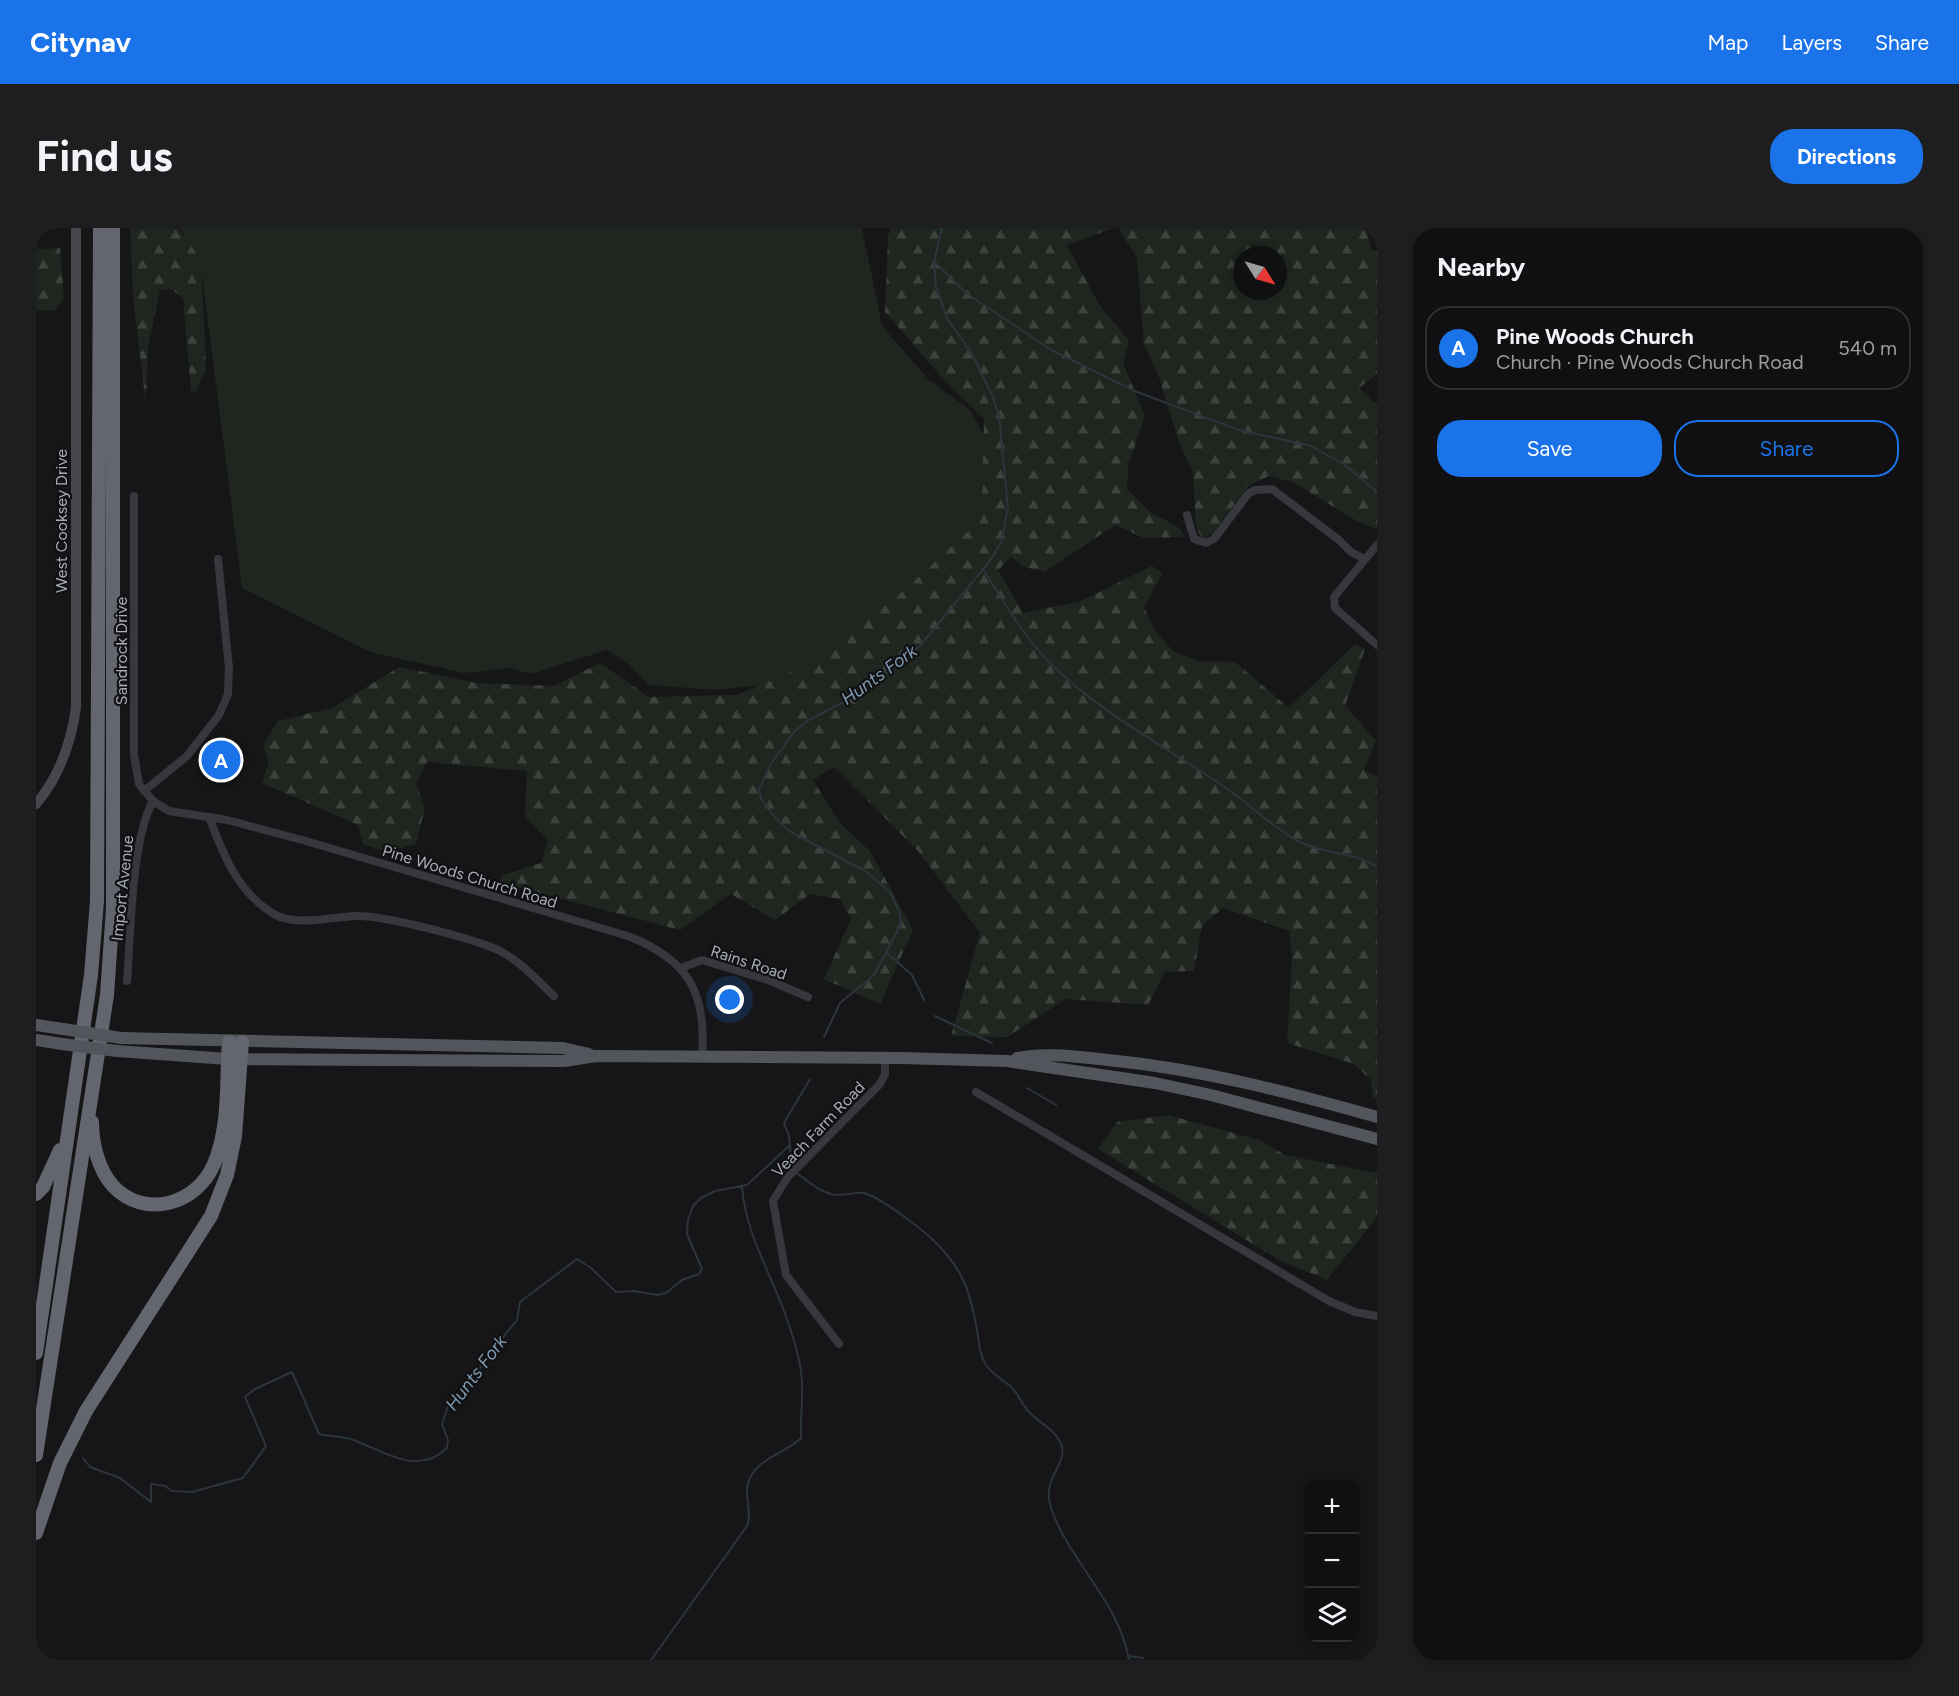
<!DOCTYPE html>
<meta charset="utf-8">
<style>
body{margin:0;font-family:Figtree,sans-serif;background:#1e1e20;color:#f1f3f6}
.controls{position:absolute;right:18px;bottom:18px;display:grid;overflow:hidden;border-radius:12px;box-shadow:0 3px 9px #0003}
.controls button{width:54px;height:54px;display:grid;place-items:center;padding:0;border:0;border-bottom:2px solid #303032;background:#101012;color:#f1f3f6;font:30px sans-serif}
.compass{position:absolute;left:1197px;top:18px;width:54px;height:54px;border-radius:50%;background:#101012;box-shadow:0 3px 9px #0003;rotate:127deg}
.you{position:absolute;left:694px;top:772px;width:21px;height:21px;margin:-15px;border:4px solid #fff;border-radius:50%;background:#1a73e8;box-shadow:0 0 0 9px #1a73e833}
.badge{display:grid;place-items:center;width:39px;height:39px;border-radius:50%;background:#1a73e8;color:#fff;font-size:20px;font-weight:700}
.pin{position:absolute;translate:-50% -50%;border:3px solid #fff;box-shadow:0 2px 6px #0006}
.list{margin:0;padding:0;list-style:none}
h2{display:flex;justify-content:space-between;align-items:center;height:78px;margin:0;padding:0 24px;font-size:26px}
h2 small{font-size:20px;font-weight:400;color:#9c9d9f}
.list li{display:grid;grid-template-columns:39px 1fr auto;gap:18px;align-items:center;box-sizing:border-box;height:84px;margin:0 12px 12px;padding:0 12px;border:2px solid #303032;border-radius:24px}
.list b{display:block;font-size:22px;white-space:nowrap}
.list p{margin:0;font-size:20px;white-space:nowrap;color:#9c9d9f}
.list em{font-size:20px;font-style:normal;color:#9c9d9f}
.actions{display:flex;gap:12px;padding:18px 24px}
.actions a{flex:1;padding:14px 0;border:2px solid #1a73e8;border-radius:24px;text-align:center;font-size:21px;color:#1a73e8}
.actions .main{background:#1a73e8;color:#fff}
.icon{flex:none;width:33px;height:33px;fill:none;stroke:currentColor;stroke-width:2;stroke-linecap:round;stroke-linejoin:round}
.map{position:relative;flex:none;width:1341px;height:1432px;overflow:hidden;border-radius:24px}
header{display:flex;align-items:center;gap:36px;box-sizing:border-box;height:84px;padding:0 30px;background:#1a73e8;color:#fff}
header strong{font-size:28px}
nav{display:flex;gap:33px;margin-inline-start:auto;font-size:21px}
.intro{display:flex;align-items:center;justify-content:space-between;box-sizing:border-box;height:144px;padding:0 36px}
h1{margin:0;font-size:42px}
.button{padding:15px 27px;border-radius:24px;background:#1a73e8;color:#fff;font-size:21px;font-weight:700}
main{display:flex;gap:36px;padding:0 36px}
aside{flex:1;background:#101012;border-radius:24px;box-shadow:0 3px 9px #0003}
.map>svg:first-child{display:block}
.grass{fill:#1e261f}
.forest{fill:url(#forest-firs);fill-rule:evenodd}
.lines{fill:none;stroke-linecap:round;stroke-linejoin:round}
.stream{stroke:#2c353c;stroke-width:2}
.street{stroke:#37383d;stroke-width:8}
.secondary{stroke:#45474d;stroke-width:10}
.primary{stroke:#53555c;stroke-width:12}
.highway{stroke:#63666e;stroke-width:14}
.primary-bridge{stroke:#53555c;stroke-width:12}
.labels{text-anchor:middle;stroke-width:4.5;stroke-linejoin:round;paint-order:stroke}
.street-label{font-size:16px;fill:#a8adb8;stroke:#111113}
.water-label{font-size:18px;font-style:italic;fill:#7f9bb3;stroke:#111113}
</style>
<header>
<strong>Citynav</strong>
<nav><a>Map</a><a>Layers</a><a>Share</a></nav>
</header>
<div class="intro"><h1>Find us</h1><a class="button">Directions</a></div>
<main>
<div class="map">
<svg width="1341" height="1432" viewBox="0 0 1341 1432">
<defs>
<pattern id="forest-firs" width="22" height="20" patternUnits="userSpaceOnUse" patternTransform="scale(1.5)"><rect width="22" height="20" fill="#1e261f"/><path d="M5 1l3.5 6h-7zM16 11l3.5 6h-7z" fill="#3c433d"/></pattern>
</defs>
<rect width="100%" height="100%" fill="#161618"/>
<!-- grass -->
<path class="grass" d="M144,0H826L846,98L893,152L933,181L953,216L951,292L892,350L750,454L679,462L613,457L592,436L571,422L495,446L474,440L428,445L334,424L206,360L165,39Z"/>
<!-- forest -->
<path class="forest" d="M94,0H142L165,32L170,141L160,163L155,164L147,70L135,61L124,62L112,119L110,177L97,69Z
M855,0H1077L1031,17L1062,75L1093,113L1087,135L1109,188L1092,238L1091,261L1114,284L1142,299L1149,309L1108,310L1079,297L1008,344L989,339L975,329L962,342L987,385L1045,373L1116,338L1127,345L1108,379L1119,403L1137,423L1163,433L1199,434L1253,480L1319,416L1329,421L1309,478L1340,512L1328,543L1341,548V871L1337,870L1335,852L1318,836L1251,815L1256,727L1253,703L1187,680L1166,698L1158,743L1129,744L1112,777L1030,771L971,809L915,808L944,705L882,623L798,539L777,552L804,595L834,623L877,702L844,776L788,751L815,691L804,671L774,666L739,692L695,666L644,702L463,654L467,647L505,635L512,612L489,589L491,543L391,534L380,556L389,580L380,616L351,624L327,616L322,597L226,555L233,534L227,517L242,493L296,480L363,439L441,455L518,458L564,435L613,469L700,467L771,437L864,366L939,297L946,279L948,191L903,146L849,84L852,8Z
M1082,0H1329L1336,22L1341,24V146L1323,160L1341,177V301L1324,295L1257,254L1233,248L1212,258L1177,305L1168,310L1164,307L1160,298L1157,245L1142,211L1122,146L1108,117L1101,30ZM1206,27H1242V63H1206Z
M24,20L28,70L19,82L0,83V21Z
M1132,887L1223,912L1249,927L1341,945V989L1291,1052L1243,1032L1062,921L1081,894Z"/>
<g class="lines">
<!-- stream -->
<path class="stream" d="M898,33L930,65L1017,123L1101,164L1203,202L1275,218L1309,237L1341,264
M948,343C969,375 988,410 1017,438C1069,488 1129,518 1187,558C1214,576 1235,599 1264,614C1288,627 1318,623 1341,639
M850,724L876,747L888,772
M899,788L956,815
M788,809L804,775L838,747L865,696L863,683L854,664L829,643L755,604L743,594L725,571L723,561L736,534L758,504L771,493L819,468L884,418L953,334L965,315L972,279L963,188L956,167L936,126L911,90L900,58L898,33L906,0
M991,860L1020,877
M756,940L753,908L748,895L774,851
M762,946C773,954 786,966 801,967C810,967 820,964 828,965C844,969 883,999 896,1011C926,1039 934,1062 941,1102C943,1114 943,1126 950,1137C956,1146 966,1151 974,1158C982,1165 985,1175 992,1183C1003,1195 1022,1203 1026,1219C1030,1238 1005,1252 1015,1280C1034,1335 1083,1373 1093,1432
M47,1230L54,1239L84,1250L115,1274V1256L129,1258L136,1263L156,1264L207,1250L230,1218L209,1169L219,1161L256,1144L283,1206C295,1209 309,1208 320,1213C351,1225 382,1248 411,1220L412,1212L406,1196L412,1178L431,1161L453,1126L481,1092L484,1074L541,1031L555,1040L580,1064L598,1063L621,1067L630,1065L646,1052L663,1046L666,1041L651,1006L652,992L657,978L665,970L679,963L711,957L753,918
M1092,1428L1107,1430
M615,1432L711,1298C716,1285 710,1274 711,1260C715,1231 748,1227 765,1210C764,1191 767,1173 766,1155C765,1131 756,1105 748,1083C733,1042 709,1003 706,958"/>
<!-- street -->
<path class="street" d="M98,268V527L103,556L117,573L133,583L191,592L270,613L592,708C653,732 671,765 666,829
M1151,287L1158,311L1170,315L1178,311L1212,266L1219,262L1236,261L1303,312L1315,324L1329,331
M1341,317L1298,369L1299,380L1341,417
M108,563L151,528L183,487L192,466L193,440L182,331
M173,589C187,626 201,664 238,686C260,699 295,689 319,688C348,687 435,710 462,722C483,732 501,752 518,768
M645,740L666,732L732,752L772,769
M91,753C95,705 95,613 117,573
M940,864L1293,1073L1319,1084L1341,1088
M803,1116L750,1047L737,973L751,950L844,856L849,846V830"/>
<!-- secondary -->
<path class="secondary" d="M0,576C23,549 35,515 40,480V0"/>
<!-- primary -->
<path class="primary" d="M0,797L27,801
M85,810L527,820L553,826
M0,812L26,816
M81,823L192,831L528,833L560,828L866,830L971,833L1119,855L1175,867L1341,911
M981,830C1011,824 1042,829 1072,832C1164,841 1252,864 1341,889"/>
<!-- highway -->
<path class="highway" d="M56,894C56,915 62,941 77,958C109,992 161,976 178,936C194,899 190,853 193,814
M0,966L7,959L24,922
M0,1125L55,747L61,673L64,0
M0,1227L71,767L77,680V0
M0,1305L24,1235L50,1183L175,988L191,947L199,908L206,814"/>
<!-- primary-bridge -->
<path class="primary-bridge" d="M27,801L85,810
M26,816L81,823"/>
</g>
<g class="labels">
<!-- street labels -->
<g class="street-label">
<text transform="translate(25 293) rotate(-90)" y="6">West Cooksey Drive</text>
<text transform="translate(85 423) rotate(-90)" y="6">Sandrock Drive</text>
<text transform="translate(434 648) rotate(17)" y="6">Pine Woods Church Road</text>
<text transform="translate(86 660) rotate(-84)" y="6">Import Avenue</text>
<text transform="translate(713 734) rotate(18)" y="6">Rains Road</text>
<text transform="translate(782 901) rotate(-46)" y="6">Veach Farm Road</text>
</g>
<!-- water labels -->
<g class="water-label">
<text transform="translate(843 447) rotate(-36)" y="6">Hunts Fork</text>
<text transform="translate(440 1145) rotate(-53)" y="6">Hunts Fork</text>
</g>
</g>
</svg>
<div class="controls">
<button>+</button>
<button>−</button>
<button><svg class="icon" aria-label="layers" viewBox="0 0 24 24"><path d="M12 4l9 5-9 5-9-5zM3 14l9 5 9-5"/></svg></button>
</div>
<svg class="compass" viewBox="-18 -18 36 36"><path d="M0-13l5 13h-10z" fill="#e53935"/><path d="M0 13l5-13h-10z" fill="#9c9d9f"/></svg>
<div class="you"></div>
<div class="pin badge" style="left:185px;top:532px">A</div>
</div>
<aside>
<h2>Nearby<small></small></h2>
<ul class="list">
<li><span class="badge">A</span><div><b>Pine Woods Church</b><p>Church · Pine Woods Church Road</p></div><em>540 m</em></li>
</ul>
<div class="actions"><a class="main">Save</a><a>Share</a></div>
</aside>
</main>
